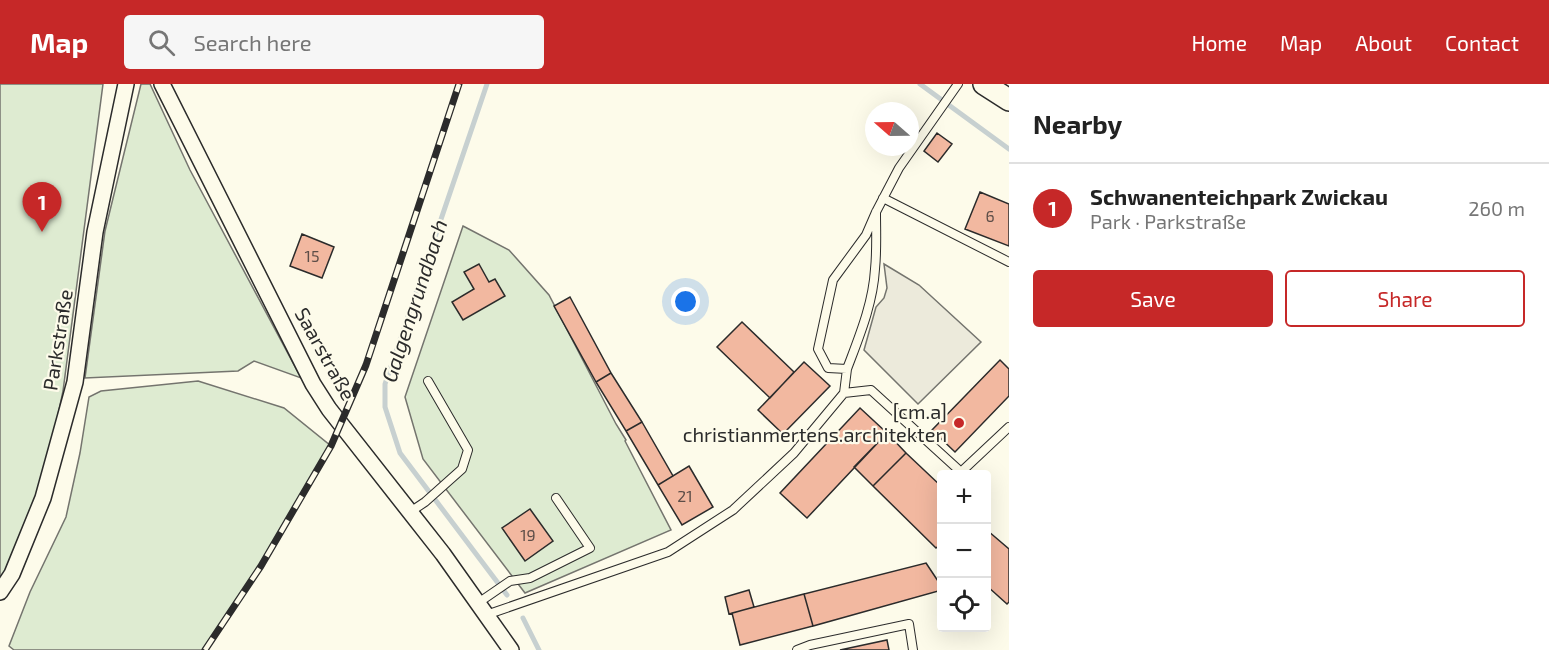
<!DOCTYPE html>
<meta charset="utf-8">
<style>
body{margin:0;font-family:"Exo 2",sans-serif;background:#f6f6f6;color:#222}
.controls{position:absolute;right:18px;bottom:18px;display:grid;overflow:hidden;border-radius:6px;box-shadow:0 6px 24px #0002}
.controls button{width:54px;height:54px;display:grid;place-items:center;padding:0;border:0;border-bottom:2px solid #e0e0e0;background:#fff;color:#222;font:30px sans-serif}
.compass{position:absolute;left:865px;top:18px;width:54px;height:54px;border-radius:50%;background:#fff;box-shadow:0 6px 24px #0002;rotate:290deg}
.you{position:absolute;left:686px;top:218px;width:21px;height:21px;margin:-15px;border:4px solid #fff;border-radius:50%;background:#1a73e8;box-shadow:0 0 0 9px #1a73e833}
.badge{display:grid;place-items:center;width:39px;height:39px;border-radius:50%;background:#c62828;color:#fff;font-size:20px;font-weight:700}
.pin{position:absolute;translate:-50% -50px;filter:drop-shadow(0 2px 3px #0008)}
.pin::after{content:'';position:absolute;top:32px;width:21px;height:18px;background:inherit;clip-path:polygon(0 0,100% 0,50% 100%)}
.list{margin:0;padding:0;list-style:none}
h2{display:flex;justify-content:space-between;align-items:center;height:78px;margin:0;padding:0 24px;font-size:26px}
h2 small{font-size:20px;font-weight:400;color:#767676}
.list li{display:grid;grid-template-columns:39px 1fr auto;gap:18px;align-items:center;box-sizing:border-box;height:90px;padding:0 24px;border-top:2px solid #e0e0e0}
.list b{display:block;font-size:22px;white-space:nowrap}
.list p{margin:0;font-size:20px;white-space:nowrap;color:#767676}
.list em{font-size:20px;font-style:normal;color:#767676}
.actions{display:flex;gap:12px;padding:18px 24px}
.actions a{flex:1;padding:14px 0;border:2px solid #c62828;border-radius:6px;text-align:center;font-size:21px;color:#c62828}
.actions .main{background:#c62828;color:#fff}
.icon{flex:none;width:33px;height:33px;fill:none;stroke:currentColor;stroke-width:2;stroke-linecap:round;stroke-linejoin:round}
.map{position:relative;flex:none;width:1009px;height:566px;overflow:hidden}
header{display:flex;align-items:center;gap:36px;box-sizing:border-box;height:84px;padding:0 30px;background:#c62828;color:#fff}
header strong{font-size:28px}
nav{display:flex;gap:33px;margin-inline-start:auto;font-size:21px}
.search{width:420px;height:54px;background:#f6f6f6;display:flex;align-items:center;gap:15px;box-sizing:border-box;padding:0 21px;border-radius:6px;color:#767676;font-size:22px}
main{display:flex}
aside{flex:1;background:#fff}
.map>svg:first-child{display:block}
.green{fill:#deebd1;stroke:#74746e;stroke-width:1.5}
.parking{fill:#eceadb;stroke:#74746e;stroke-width:1.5}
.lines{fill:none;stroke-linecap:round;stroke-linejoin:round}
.stream{stroke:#c7d0d0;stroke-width:5}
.building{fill:#f2b8a0;stroke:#2b2b2b;stroke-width:1.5}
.lane-casing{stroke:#2b2b2b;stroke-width:10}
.street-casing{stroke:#2b2b2b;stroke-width:18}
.secondary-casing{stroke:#2b2b2b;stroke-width:24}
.lane{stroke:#fdfbea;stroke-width:8}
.street{stroke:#fdfbea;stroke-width:15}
.secondary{stroke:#fdfbea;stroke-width:21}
.rail-casing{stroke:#2b2b2b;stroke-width:7}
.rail{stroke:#fdfbea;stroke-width:4.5;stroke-dasharray:14;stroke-linecap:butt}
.poi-dot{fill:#c62828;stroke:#fdfbea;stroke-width:2}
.labels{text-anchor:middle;stroke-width:4.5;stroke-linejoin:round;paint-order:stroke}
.number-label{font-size:16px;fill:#5d4e48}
.street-label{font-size:20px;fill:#2b2b2b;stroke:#fdfbea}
.poi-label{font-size:20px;fill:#2b2b2b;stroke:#fdfbea;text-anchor:end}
.water-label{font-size:21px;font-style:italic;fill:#2b2b2b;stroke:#fdfbea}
</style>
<header>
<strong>Map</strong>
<div class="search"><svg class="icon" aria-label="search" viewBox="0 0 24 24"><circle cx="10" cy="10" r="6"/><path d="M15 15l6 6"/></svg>Search here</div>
<nav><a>Home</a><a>Map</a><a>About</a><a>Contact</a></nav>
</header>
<main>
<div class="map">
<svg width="1009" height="566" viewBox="0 0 1009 566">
<rect width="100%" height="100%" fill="#fdfbea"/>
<!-- green -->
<path class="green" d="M0,0H103L63,307L42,407L0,506Z
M141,0H150L190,86L301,294L254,277L238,287L85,294L105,147Z
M463,142L509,166L549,211L616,340L626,356L625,357L671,446L525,509L423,375L405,313Z
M198,297L284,324L331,362L261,482L205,566H14L9,562L30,508L66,433L80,369L89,313L101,307Z"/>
<!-- parking -->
<path class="parking" d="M884,180L919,201L981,258L918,320L864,266L876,223L884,214L887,204Z"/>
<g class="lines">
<!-- stream -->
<path class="stream" d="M487,0L385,300V323L400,369L507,511
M920,0L1009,65
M523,534L539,566"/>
</g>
<!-- building -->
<path class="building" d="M937,49L952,60L938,78L924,67Z
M980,108L1009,120V162L965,145Z
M302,150L334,163L322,194L290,182Z
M479,180L489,198L495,195L505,212L463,236L452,218L474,205L464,188Z
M570,213L611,289L596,298L554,222Z
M742,238L794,288L770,314L717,263Z
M1000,276L1009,285V312L955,368L932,346Z
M804,278L830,302L783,350L758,326Z
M611,289L642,338L626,347L596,298Z
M860,324L887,349L807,434L780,409Z
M642,338L673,392L658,401L626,347Z
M887,349L906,369L873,402L854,383Z
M906,369L942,403V459L936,464L873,402Z
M689,382L713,423L682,441L658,401Z
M530,425L553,457L525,477L502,444Z
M988,447L1009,465V518L1007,520L987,502V450Z
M926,479L942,503V506L813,542L804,510Z
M749,506L754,523L729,530L725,513Z
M804,510L813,542L740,561L732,529Z
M887,556L889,566H840Z"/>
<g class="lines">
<defs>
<path id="lane" d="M883,114L1009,178
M876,128C876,147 877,166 875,185C873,220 859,253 847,285L828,284L818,265L833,196L866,151L876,128L899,84L958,0
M844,309L871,306L961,388L1009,343
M410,428L425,418L462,385L468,366L428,297
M478,519L510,497L530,494L590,464L556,414
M486,531L668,468L733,426L794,369L844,309L847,285
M797,566L810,561L909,540L913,566"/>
<path id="street" d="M162,0L313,300L329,325L443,470L511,566
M0,508L12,490L43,414L75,298L95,148L126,0"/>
<path id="secondary" d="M984,0L1009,16"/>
</defs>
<!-- lane casing -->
<use href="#lane" class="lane-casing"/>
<!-- street casing -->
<use href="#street" class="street-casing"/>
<!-- secondary casing -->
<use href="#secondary" class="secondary-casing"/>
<!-- lane -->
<use href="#lane" class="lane"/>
<!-- street -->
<use href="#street" class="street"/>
<!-- secondary -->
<use href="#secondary" class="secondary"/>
<defs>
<path id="rail" d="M205,566L261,482L331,362L366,281L459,0"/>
</defs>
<!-- rail casing -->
<use href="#rail" class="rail-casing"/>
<!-- rail -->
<use href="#rail" class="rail"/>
</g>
<!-- markers -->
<circle class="poi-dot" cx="959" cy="339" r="6"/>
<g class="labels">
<!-- number labels -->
<g class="number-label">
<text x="990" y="138">6</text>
<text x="312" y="178">15</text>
<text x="685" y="418">21</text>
<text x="528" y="457">19</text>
</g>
<!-- street labels -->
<g class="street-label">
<text transform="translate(58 256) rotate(-81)" y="7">Parkstraße</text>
<text transform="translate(325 270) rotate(61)" y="7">Saarstraße</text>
</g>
<!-- poi labels -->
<g class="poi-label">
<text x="947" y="335">[cm.a]<tspan x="947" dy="23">christianmertens.architekten</tspan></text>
</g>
<!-- water labels -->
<g class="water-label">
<text transform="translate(415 217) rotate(-72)" y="7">Galgengrundbach</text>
</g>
</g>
</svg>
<div class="controls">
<button>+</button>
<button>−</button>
<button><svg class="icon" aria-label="locate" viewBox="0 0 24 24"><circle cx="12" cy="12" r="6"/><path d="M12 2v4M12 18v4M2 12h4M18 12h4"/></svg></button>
</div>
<svg class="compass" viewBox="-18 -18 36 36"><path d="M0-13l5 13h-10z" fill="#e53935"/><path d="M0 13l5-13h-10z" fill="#767676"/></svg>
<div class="you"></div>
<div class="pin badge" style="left:42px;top:148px">1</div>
</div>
<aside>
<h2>Nearby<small></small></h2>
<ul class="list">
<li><span class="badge">1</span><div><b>Schwanenteichpark Zwickau</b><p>Park · Parkstraße</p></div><em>260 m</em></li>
</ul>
<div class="actions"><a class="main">Save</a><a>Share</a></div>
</aside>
</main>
